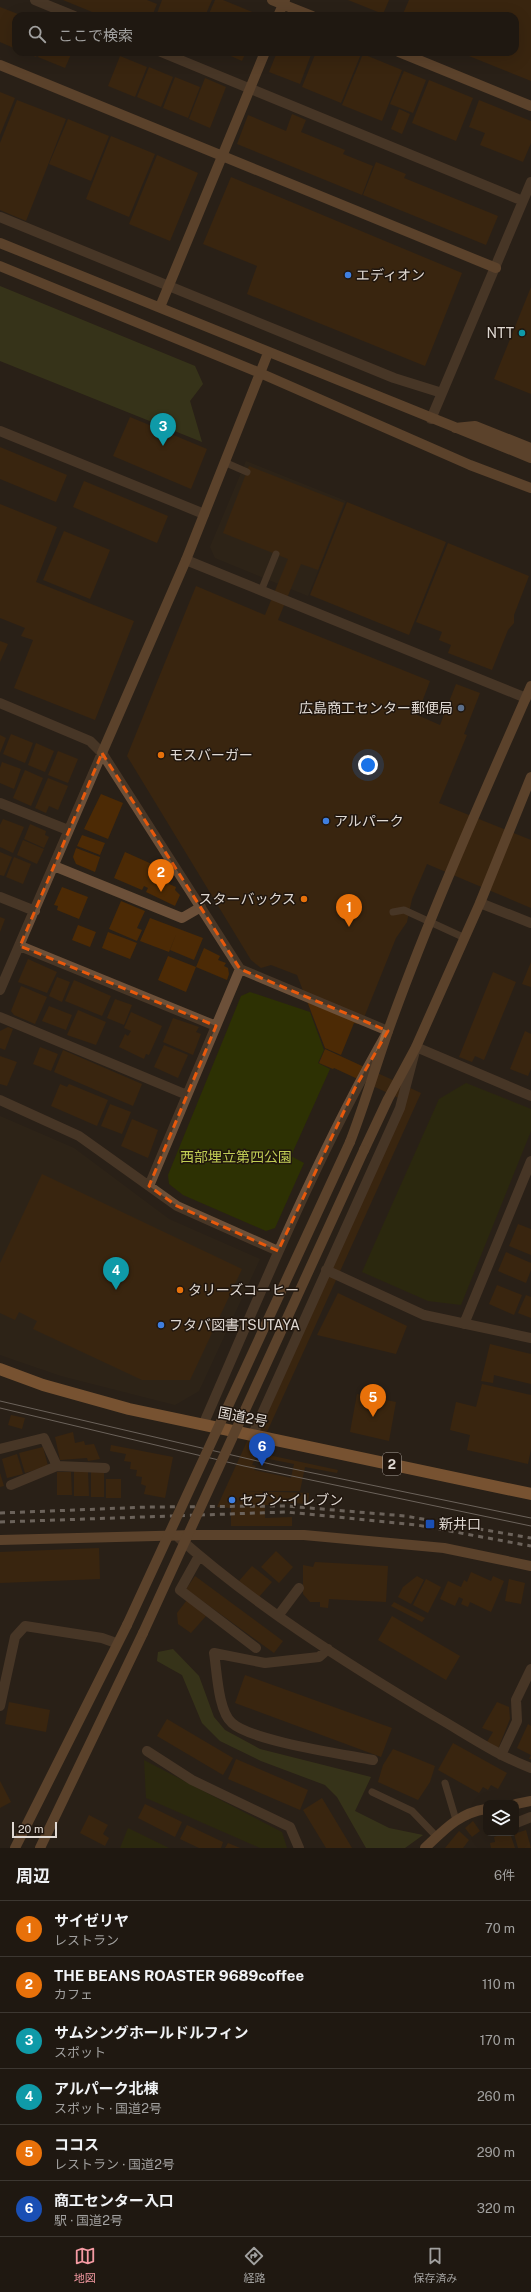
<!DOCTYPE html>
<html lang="ja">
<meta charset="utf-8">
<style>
body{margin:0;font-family:"Public Sans","Noto Sans JP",sans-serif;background:#2c251f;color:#f1f3f6}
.controls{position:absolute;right:12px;bottom:12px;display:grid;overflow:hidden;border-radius:8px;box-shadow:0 4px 16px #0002}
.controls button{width:36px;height:36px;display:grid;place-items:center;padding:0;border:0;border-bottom:1px solid #3c3731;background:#1f1811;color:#f1f3f6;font:20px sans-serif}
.scale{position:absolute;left:12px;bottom:10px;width:45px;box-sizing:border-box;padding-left:4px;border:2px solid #e0d9d3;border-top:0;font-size:11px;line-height:14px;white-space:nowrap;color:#e0d9d3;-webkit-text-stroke:3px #20160e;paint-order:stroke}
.you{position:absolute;left:368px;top:765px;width:14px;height:14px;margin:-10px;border:3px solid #fff;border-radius:50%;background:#1a73e8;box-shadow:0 0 0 6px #1a73e833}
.badge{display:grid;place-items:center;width:26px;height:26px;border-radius:50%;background:#f49aa3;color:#fff;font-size:13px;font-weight:700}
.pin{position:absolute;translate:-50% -33px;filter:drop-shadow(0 1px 2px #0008)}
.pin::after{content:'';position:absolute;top:21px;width:14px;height:12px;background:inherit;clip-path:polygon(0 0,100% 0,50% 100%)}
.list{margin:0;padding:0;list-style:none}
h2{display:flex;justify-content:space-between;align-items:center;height:52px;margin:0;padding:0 16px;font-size:17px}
h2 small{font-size:13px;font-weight:400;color:#a1a09f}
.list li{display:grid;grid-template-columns:26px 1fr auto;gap:12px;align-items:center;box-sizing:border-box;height:56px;padding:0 16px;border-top:1px solid #3c3731}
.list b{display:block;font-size:15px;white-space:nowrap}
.list p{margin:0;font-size:13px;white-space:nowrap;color:#a1a09f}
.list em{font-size:13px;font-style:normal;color:#a1a09f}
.icon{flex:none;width:22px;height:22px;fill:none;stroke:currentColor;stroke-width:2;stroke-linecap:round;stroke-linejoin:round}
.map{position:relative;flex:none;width:531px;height:1848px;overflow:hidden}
.search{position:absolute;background:#1f1811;box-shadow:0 4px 16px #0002;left:12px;right:12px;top:12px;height:44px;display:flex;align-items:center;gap:10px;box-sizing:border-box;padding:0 14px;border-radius:12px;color:#a1a09f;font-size:15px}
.sheet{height:388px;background:#1f1811}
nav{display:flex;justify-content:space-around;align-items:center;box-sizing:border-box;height:56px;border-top:1px solid #3c3731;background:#1f1811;font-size:11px;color:#a1a09f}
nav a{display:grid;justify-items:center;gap:2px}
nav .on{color:#f49aa3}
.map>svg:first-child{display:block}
.commercial{fill:#322718}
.green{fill:#2d3103}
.forest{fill:#464b1b}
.building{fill:#4c2a05}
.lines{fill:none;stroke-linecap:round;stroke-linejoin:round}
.lane{stroke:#6c5039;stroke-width:7}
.street{stroke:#6c5039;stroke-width:10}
.secondary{stroke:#976a43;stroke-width:10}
.highway{stroke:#d58f51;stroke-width:12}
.tram{stroke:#bab2ac;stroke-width:1}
.rail{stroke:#bab2ac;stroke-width:3;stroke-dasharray:5 5;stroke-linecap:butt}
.secondary-bridge{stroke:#976a43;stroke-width:10}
.marked{fill:none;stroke:#e8590c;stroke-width:3;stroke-dasharray:8 5;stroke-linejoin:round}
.shop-dot{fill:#3f7fe0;stroke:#20160e;stroke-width:1.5}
.culture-dot{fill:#0f9aa8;stroke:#20160e;stroke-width:1.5}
.service-dot{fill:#5c6f8a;stroke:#20160e;stroke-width:1.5}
.food-dot{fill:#e8710a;stroke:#20160e;stroke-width:1.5}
.transit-dot{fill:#1a4fb4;stroke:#20160e;stroke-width:1.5}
.labels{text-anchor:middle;stroke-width:3;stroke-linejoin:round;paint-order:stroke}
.shield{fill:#20160e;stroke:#a69e98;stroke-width:1}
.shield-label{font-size:13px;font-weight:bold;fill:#e0d9d3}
.poi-label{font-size:14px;fill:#e0d9d3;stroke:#20160e;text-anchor:start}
.park-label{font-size:14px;fill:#c2ce55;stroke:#20160e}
.street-label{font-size:14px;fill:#e0d9d3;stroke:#20160e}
</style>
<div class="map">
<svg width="531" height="1848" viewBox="0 0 531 1848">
<rect width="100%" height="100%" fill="#292017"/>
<!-- commercial -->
<path class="commercial" d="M246,461L346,501L308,596L215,558L210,547Z
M0,1116L74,1148L169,1219L260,1259L199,1391L175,1405L61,1376L0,1355Z"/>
<!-- green -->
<path class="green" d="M250,992L310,1012L324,1050L318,1063L330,1069L291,1156L304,1163L275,1228L266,1231L183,1195L169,1184L168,1175L241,996Z
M466,1083L531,1109V1131L461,1305L428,1301L362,1272L439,1099Z
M144,1760L282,1832L287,1848H260L146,1798Z
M128,1828L169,1848H120Z"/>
<!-- forest -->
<path class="forest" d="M0,286L195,366L203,384L190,401L202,442L0,361Z
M173,1649L199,1676L214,1717L225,1730L260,1749L371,1777L355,1811L389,1828L423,1835L405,1848H366L337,1797L325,1785L261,1761L220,1741L202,1723L182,1675L157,1661L158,1652Z"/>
<!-- building -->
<path class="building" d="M63,0H147L157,4L152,16H102Z
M162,0H212L205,16H156Z
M215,0H223L262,16H208Z
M348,0H389L383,14Z
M409,0H531V81L459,52H515V16H402Z
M0,7L23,16H16V49L0,42Z
M25,52H38L36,57Z
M40,52H72L65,68L38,57Z
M222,52H246L242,61Z
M277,52H312L300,84L269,72Z
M316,52H356L361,54L341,103L302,87Z
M363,54L402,70L382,121L342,105Z
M120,56L147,67L135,97L108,86Z
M149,67L173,77L161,107L137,97Z
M404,71L426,80L413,113L390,104Z
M175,77L200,87L188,118L163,108Z
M205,78L226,87L210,128L189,119Z
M429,80L473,98L456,141L412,123Z
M0,92L15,98L0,135Z
M17,100L66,119L26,221L0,210V143Z
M479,100L531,121V143L523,162L480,145L485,133L469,127Z
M399,109L410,114L402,134L391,129Z
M292,114L306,120L301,132L345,150L343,154L373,166L362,195L237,144L248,115L286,131Z
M68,119L109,136L91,181L49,164Z
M111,136L155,154L129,217L86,199Z
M157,155L198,173L170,241L129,224Z
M376,162L406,174L404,178L498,216L486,245L363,195Z
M231,177L462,273L425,366L247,294L257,266L203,244Z
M531,287V394L494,379Z
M130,417L207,449L191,489L113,456Z
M0,447L67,475L56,502L0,479Z
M249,466L344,503L318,570L301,564L278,620L430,681L417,715L440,725L456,684L480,693L464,734L467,735L439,803L531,840V908L427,864L412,899L407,922L396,938L363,1020L358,1024L354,1023L341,1055L325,1048L297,975L271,965L261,968L251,960L127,756L196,586L265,615L288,559L223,533Z
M84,481L168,516L157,543L73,507Z
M347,502L446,542L409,635L310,595Z
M0,504L57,527L36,582L134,621L95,720L14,688L33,640L21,636L25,628L0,618Z
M64,531L110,550L90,599L43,580Z
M448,543L529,576L514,615V623L508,630L492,670L448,653L451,645L439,640L442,632L416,622Z
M0,641L8,644L0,662Z
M11,734L33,743L25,763L3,754Z
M0,735L6,738L0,753Z
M36,743L54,751L45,772L28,765Z
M58,751L78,759L68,783L48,775Z
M2,762L21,769L14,789L0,783V768Z
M25,770L43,778L31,806L13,798Z
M48,778L68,786L58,810L49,806L46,813L35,808Z
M101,794L123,803L108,839L84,829Z
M3,819L24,827L13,853L0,847V825Z
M30,824L46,831L45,835L49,837L44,848L24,839Z
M82,835L105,843L100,855L77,846Z
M23,840L44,849L37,864L17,855Z
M76,848L100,857L95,872L76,864L73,857Z
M0,852L12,857L4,876L0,875Z
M125,852L154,865L148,877L152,879L154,874L170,880L169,884L176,887L175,890L180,895L175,906L146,892L148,888L144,886L142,890L114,878Z
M14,857L31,864L23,884L6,877Z
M62,887L88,897L79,919L57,910L58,906L54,905Z
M121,901L145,911L137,928L142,930L137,941L109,929Z
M0,917L5,919L0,932Z
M150,918L203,938L194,960L170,950L177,932L169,952L140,941Z
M78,925L96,932L90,947L72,940Z
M108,932L137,943L130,959L102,948Z
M204,948L220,956L218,960L226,963L224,966L228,968L229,974L227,980L196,967Z
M168,956L196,967L186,992L158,980Z
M28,959L57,972L47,993L18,982Z
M531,962V987L522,984Z
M493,972L516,982L484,1060L475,1056L472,1062L459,1057Z
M57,977L70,982L62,1002L49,996Z
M74,980L111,996L102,1016L65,1001Z
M21,986L47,997L35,1024L14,1015L11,1011Z
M115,999L132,1005L124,1025L107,1018Z
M49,1006L72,1015L66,1030L42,1021Z
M78,1010L106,1022L96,1045L67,1035Z
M131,1012L162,1026L149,1055L146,1054L144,1059L119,1047L125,1034L128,1036L131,1031L124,1028Z
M173,1018L199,1027L196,1032L201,1034L193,1055L163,1042Z
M8,1027L13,1029L5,1050L0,1048V1031Z
M525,1031L531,1034V1069L528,1076L510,1069Z
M164,1045L188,1055L178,1078L154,1067Z
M40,1047L58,1054L51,1071L33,1064Z
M325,1049L421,1093L252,1465L256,1466L254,1470L291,1478L294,1464L259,1457V1453L338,1470L337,1473L305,1467L300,1491H242L309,1493L308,1504L276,1502V1505H265V1518L292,1517V1526H231V1508L217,1507L403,1100L334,1068L333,1069L319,1063Z
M63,1050L142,1084L133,1106L54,1072Z
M0,1056L17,1062L7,1086L0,1084Z
M60,1084L67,1087L69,1084L108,1100L97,1126L51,1106Z
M110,1104L131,1112L122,1134L101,1126Z
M132,1119L158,1130L148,1158L121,1146Z
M42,1174L242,1269L190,1380H142L33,1329L37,1321L19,1312L15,1320L0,1313V1263Z
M518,1224L531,1229V1255L509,1246Z
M506,1252L531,1263V1270L526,1283L498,1271Z
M497,1285L522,1295L514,1315L489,1304Z
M338,1293L407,1326L396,1354L317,1335Z
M526,1295L531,1297V1318L518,1313Z
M490,1344L531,1354V1384L494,1375L493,1383L481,1381Z
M482,1384L531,1395V1449L528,1464L467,1450L470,1435L450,1430L456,1402L476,1407Z
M357,1394L396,1402L389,1441L350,1432Z
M11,1415L25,1418L22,1429L8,1425Z
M73,1432L75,1443L84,1441L85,1445L94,1444L100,1459L88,1461L87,1458L60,1460L55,1437Z
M111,1445L173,1457L165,1498L144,1494L146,1486L141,1484L142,1477L136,1476L137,1470L130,1469L131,1462L124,1461L126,1454L110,1451Z
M43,1447L48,1466L25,1473L19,1453Z
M17,1454L23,1474L7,1478L2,1459Z
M74,1471H88L89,1496H74Z
M91,1471H104V1497H91Z
M57,1472H71L72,1495H57Z
M0,1473L4,1486L0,1487Z
M106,1479H121V1498H106Z
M99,1548L100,1579L0,1583V1552Z
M276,1551L293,1567L279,1583L261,1567Z
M315,1562L388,1566L386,1602L329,1599L328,1608L320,1607V1602H310L303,1594V1565L313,1567Z
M252,1566L272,1582L258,1598L239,1581Z
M471,1572L491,1581L493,1576L504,1581L491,1612L470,1602L468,1607L461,1604L463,1599L459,1597L455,1606L440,1599L448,1581L461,1587L464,1580L467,1582Z
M195,1576L283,1641L274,1653L186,1589Z
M417,1576L424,1580L411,1604L398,1597L403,1587Z
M426,1579L441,1587L428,1613L413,1605Z
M509,1579L525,1583L521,1604L505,1601Z
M187,1600L206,1616L191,1633L178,1624L177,1613Z
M394,1602L425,1618L422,1622L391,1606Z
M392,1616L460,1656L446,1680L378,1640Z
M245,1675L392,1728L381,1757L235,1703Z
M9,1702L50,1710L46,1732L5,1724Z
M497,1702L509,1707L510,1719L498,1749L487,1742L493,1732L482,1728Z
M167,1719L233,1758L223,1775L157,1736Z
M528,1724L531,1726V1759H529L531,1755L517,1748Z
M453,1743L507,1773L498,1789L491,1785L488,1790L483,1787L479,1793L438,1770Z
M393,1749L435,1766L430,1782L418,1800L378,1782L383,1765Z
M236,1759L308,1790L300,1810L228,1779Z
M0,1781L11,1802L0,1808Z
M322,1798L352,1848H326L303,1810Z
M145,1804L182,1822L175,1837L138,1818Z
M89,1815L108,1825L103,1834L109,1838L105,1846L80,1833Z
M473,1821L480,1831L472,1837L465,1828Z
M187,1825L223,1842L221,1848H199L180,1839Z
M526,1830L531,1848H518L514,1834Z
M459,1831L469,1840L463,1848H445Z
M506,1833H510L515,1848H491L490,1843L495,1842L494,1837Z
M228,1843L240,1848H225Z"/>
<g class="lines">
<!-- lane -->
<path class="lane" d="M224,462L247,472
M261,591L276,554
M393,912L404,910L465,938
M445,1783L456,1820
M372,1792L412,1811L437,1837"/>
<!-- street -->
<path class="street" d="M35,0L74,16
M161,52L523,201
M0,217L394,378L442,393
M431,419L531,182
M0,431L204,514
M186,560L526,698
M0,703L90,741L102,753L240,969L388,1031C316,1157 261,1292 203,1425
M0,803L68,830
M54,866L182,918L201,907
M0,897L35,911
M480,903L531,923
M20,946L216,1026
M0,990L102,753
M0,1017L187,1095
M0,1100L79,1136L177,1206L278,1251
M149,1186L240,969
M326,1270L424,1315L531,1338
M464,1324L531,1161
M253,1434L400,1108L416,1047L531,1096
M0,1449L44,1438L57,1466L105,1468
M11,1485L57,1466
M179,1538C256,1606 344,1662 433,1715C465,1733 496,1755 531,1768
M199,1556L180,1590L256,1648
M278,1616L299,1588
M328,1649L319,1657L265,1663L214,1653C217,1671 218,1711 232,1723C252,1741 342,1754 373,1760
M0,1706L15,1637L25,1626L102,1638L116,1643
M147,1751L192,1780L290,1827L299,1848
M501,1755L517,1721L516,1700L531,1669
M516,1823L531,1817"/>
<!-- secondary -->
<path class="secondary" d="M272,0L312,16
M278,16L285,0
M399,52L531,106
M0,65L496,268
M0,243L531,458
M0,266L260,373L470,465L531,488
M160,307L265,52
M455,428L475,426L531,448
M102,753L186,560L268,353
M350,1142C364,1106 375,1068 388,1031C430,914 481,800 531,686
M364,1150L388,1099L416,1047L480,903L531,777
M0,1540L194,1535H304L444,1548L531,1566
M516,1804L531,1801
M15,1848L127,1625
M40,1848L143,1633
M425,1848C444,1830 459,1813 486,1809"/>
<!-- highway -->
<path class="highway" d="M0,1369L43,1385L129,1409L531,1494"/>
<!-- tram -->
<path class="tram" d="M0,1401L279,1466L531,1518
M0,1408L244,1466L531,1526"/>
<!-- rail -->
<path class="rail" d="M0,1513L149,1507L286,1506L405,1516L531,1538
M0,1522L286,1512L417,1525L531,1546"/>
<!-- secondary-bridge -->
<path class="secondary-bridge" d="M127,1625L350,1142
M143,1633L364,1150"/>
</g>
<!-- marked area -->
<path d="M0 0H531V1848H0ZM102,753L240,969L388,1031L355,1088L278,1251L177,1206L149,1186L216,1026L20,946Z" fill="#292017" fill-opacity=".55" fill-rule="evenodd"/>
<path class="marked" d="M102,753L240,969L388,1031L355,1088L278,1251L177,1206L149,1186L216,1026L20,946Z"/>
<!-- markers -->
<g class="shop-dot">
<circle cx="348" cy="275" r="4"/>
<circle cx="326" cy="821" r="4"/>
<circle cx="161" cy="1325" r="4"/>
<circle cx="232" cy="1500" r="4"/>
</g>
<circle class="culture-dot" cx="522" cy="333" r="4"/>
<circle class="service-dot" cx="461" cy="708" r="4"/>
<g class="food-dot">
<circle cx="161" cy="755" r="4"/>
<circle cx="304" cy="899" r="4"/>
<circle cx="180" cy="1290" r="4"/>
</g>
<rect class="transit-dot" x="425" y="1519" width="10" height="10" rx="2"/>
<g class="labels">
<!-- shield labels -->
<rect class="shield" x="383" y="1453" width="18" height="22" rx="3"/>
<g class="shield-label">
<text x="392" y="1469">2</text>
</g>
<!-- poi labels -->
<g class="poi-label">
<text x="356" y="280">エディオン</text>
<text x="514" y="338" text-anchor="end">NTT</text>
<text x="453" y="713" text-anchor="end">広島商工センター郵便局</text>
<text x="169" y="760">モスバーガー</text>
<text x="334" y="826">アルパーク</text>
<text x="296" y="904" text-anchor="end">スターバックス</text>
<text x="188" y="1295">タリーズコーヒー</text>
<text x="169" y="1330">フタバ図書TSUTAYA</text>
<text x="240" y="1505">セブン-イレブン</text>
<text x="439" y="1529">新井口</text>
</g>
<!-- park labels -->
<g class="park-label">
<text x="236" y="1162">西部埋立第四公園</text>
</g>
<!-- street labels -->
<g class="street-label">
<text transform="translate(243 1417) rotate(11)" y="5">国道2号</text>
</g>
</g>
</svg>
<div class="controls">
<button><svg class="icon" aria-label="layers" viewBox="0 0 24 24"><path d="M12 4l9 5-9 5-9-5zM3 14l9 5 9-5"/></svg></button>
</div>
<div class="scale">20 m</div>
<div class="you"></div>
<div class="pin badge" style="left:349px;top:927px;background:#e8710a">1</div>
<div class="pin badge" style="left:161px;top:892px;background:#e8710a">2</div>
<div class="pin badge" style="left:163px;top:446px;background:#0f9aa8">3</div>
<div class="pin badge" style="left:116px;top:1290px;background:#0f9aa8">4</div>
<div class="pin badge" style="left:373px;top:1417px;background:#e8710a">5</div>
<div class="pin badge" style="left:262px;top:1466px;background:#1a4fb4">6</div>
<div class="search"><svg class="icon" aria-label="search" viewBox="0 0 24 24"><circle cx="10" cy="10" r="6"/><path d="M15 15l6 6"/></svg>ここで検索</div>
</div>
<section class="sheet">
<h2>周辺<small>6件</small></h2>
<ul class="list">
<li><span class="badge" style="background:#e8710a">1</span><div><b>サイゼリヤ</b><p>レストラン</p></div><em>70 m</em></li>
<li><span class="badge" style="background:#e8710a">2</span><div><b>THE BEANS ROASTER 9689coffee</b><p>カフェ</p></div><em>110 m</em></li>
<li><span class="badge" style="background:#0f9aa8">3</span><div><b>サムシングホールドルフィン</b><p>スポット</p></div><em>170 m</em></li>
<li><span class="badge" style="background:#0f9aa8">4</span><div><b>アルパーク北棟</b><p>スポット · 国道2号</p></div><em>260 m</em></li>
<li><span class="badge" style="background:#e8710a">5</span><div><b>ココス</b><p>レストラン · 国道2号</p></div><em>290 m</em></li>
<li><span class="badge" style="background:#1a4fb4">6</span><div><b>商工センター入口</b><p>駅 · 国道2号</p></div><em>320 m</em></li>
</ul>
</section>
<nav>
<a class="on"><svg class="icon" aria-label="map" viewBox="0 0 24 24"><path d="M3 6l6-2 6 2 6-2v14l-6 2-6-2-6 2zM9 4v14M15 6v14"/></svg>地図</a>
<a><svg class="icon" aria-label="directions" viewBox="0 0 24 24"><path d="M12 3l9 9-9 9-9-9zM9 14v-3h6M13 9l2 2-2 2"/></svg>経路</a>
<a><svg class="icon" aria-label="saved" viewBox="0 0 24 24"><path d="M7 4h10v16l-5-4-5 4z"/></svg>保存済み</a>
</nav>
